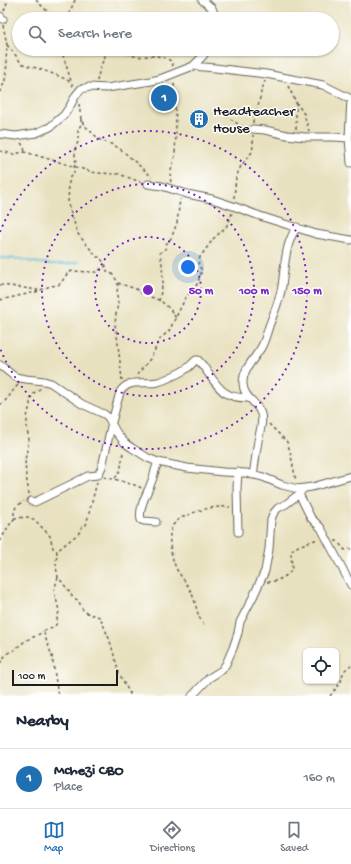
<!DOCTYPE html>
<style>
body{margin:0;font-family:"Gochi Hand",sans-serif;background:#f2f2f3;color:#1f2937}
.controls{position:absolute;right:12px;bottom:12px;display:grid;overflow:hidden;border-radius:6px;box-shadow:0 1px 3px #0004}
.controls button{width:36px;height:36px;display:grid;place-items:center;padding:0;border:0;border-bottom:1px solid #e0e1e3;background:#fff;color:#1f2937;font:20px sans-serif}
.scale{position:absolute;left:12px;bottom:10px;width:106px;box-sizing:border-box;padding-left:4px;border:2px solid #1c1c1c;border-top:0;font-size:11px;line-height:14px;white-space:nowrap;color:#1c1c1c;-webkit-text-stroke:3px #fff;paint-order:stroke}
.you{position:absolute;left:188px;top:267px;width:14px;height:14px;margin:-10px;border:3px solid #fff;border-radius:50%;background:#1a73e8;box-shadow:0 0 0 6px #1a73e833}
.badge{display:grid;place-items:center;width:26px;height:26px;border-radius:50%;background:#1f6fb2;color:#fff;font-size:13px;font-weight:700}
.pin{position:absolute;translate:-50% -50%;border:2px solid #fff;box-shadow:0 1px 4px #0006}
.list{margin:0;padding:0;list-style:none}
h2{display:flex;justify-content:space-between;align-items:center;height:52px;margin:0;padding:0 16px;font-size:17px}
h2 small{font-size:13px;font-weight:400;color:#747a83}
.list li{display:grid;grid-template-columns:26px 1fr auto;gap:12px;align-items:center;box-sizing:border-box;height:60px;padding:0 16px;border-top:1px solid #e0e1e3}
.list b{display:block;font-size:15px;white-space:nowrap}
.list p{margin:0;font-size:13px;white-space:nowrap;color:#747a83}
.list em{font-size:13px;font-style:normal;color:#747a83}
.icon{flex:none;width:22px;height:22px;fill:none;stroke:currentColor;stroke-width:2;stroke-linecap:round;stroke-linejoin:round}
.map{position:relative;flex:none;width:351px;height:696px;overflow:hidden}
.search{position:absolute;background:#fff;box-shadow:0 1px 3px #0004;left:12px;right:12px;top:12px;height:44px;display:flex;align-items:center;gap:10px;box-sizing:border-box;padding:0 14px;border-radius:22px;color:#747a83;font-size:15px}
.sheet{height:112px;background:#fff}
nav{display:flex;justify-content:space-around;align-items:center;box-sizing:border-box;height:56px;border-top:1px solid #e0e1e3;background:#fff;font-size:11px;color:#747a83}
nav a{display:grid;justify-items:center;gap:2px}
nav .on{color:#1f6fb2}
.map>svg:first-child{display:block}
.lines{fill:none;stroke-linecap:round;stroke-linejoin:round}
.stream{stroke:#51b5d0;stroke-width:2}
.minor-casing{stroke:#636155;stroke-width:9}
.path{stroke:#636155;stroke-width:1.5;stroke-dasharray:3 3;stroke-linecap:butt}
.minor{stroke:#fff;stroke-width:7}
.ring{fill:none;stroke:#7b2cbf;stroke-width:2;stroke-dasharray:2 4}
.labels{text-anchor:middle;stroke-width:3;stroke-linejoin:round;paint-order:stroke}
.poi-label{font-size:15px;fill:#1c1c1c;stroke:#fff;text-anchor:start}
.centre{fill:#7b2cbf;stroke:#fff;stroke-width:2}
.ring-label{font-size:12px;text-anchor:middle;font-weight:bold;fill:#7b2cbf;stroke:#fff;stroke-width:3;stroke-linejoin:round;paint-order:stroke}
</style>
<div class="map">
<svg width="351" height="696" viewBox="0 0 351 696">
<rect width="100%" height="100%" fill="#fff"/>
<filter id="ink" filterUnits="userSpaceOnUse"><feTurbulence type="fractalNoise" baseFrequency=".025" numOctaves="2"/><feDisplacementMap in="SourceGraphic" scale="8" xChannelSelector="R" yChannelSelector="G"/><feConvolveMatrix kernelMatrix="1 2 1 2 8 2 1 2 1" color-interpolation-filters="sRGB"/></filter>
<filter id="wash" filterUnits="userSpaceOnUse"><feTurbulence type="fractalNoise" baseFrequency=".012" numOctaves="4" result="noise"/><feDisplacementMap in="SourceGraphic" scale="16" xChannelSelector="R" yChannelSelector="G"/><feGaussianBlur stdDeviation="0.9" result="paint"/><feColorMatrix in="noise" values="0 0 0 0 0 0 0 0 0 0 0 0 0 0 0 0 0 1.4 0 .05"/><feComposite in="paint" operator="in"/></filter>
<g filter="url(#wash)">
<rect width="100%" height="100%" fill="#e8e1bf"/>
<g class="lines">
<!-- stream -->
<path class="stream" d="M0,258L21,259L32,262L50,264H67L79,262"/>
</g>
</g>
<g filter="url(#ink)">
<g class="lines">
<defs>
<path id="minor" d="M202,0L212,8L216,19
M0,16L3,19
M193,66L203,56L208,49
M351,99L349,138L351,163
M253,129L265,130L287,135L305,137H334L349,138
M0,134L16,136L36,133L50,127L64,115L70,106L76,95L81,89L89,87L107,88L151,81L160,79L193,66L215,68L266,74L323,85L351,99
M148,184L162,186L187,194L212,199L233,206L260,216L316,234L351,240
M0,365L15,377L26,379L44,381L51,383L82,404L104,414L108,417L116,432L125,443L132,448L148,458L158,462L187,468L223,472L246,473L263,477L282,485L298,489L312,487L351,476
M238,472L237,488L238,532
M253,475C255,464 256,452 258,441C259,432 264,424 261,414C257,401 244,399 243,384C242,369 255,359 262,346C265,340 267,333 269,326C274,313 280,299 282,286C284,273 285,249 291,238C292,234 295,231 297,227
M299,494L311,518L321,528L351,585
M31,501L35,502L88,476L98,475L102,467L112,422L120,392C128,378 145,385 158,382C165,380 180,373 186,369C190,367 192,363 196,360H198C202,364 205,368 208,373C220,390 225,398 248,398
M156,522L144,521L141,520C138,508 147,494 151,483C154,476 155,469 158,462
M192,696L209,678L222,670L226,664L233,648L238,633L240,622L253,597L265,571L269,549L271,520L273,514L278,508L286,504L299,494L303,489"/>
</defs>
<!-- minor casing -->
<use href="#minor" class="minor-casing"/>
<!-- path -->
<path class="path" d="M36,0L48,12L57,19
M4,11L8,0
M66,19L68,16L75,0
M147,19L153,13
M7,45L17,57L21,63L28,66L37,68L59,76L71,82
M61,49L73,87
M116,49C122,51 128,54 134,56C149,58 159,52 172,62L173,67
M97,81L100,68L108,49
M288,86L296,102V130
M0,92L5,81L7,63L6,61L7,45L3,25
M296,102L304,114L309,131
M79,104L81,119L84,125L100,140L114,145L124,152L152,177
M214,112L226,116L241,126L247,128
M81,119V125L78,129V142L75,149V155L76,164L74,167V173L70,177L69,182L68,204L78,234L97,257H100L106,266L107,271L111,273L114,276L118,283L117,294L118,304L116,314L115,325L117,335L122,380
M253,123V120L259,103L261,92L265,81
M21,143L24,147L25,152
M0,151L13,154L25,152L96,173L119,174L143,183
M171,182C168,170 175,164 175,152C177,128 175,105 174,81
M234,198L236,177L241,166L252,152L253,146V135
M118,283L136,289L141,293L161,301L170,309L176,318
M0,285L10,286L38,290
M0,300L36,292L50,286L58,285L61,283L67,274L72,271L91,272H96L106,266
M159,301L163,282L162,264L160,253L166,248V244L170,240L172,236L177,223L180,199
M137,375L150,359L154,352L157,344L161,338L169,331L186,297L191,291L195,288L198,282L202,270L198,265L200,257L214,238L226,227L231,217L232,212
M0,405C10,398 10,393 18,385
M269,424L287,442L290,451L296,481
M104,477L122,481L126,483L132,484L142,488
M115,478C122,471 122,461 123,450
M97,482L86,525L82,527L79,533L57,551L56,567L58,577L69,591L73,598L78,600L83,610L89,614L100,617L110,641L119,673L131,696
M29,494L26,476L25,460L29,440L27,429V417L30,405V400L32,396L35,392L41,388
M14,518L29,517L35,520L50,536L53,548L57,551
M0,541L8,527L14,519V511L16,507L24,501
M335,541H337L345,550L351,549
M58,577L54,591L58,606L59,612L57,617V623L55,626L43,631L52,656L58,696
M267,582C276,582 286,577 292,570L291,552L294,548L311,541L319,539
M204,625C196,615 197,605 192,594C189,586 182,578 177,570C172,560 166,536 173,525C177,520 182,517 188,515C201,509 216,506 230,507
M0,663C4,658 6,652 13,651C18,647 22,643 27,640C32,637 38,636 43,631
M330,696L341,682L342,676L345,670L351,665"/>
<!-- minor -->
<use href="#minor" class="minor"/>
</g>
</g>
<!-- distance rings -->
<g class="ring">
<circle cx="148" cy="290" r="53"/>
<circle cx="148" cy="290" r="106"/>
<path d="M0 232A159 159 0 1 1 0 348"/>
</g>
<!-- icons -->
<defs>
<symbol id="building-disc" viewBox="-11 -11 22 22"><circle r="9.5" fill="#1f6fb2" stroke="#fff"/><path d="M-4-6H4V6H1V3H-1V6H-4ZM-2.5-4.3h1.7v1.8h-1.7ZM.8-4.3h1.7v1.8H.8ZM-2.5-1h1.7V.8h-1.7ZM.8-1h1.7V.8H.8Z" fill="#fff"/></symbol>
</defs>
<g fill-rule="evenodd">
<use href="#building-disc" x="188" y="108" width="22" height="22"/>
</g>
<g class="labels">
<!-- poi labels -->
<g class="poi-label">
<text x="213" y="115">Headteacher<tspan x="213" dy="17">House</tspan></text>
</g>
</g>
<circle cx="148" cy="290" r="6" class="centre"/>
<g class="ring-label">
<text x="201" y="294">50 m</text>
<text x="254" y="294">100 m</text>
<text x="307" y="294">150 m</text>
</g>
</svg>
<div class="controls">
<button><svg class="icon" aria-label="locate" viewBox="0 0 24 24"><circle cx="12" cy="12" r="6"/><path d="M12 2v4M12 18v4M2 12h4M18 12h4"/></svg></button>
</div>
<div class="scale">100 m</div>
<div class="you"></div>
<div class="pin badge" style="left:164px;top:98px">1</div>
<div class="search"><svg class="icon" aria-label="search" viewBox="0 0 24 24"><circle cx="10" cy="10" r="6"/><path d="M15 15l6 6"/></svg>Search here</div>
</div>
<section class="sheet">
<h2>Nearby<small></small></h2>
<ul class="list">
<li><span class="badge">1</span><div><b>Mchezi CBO</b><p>Place</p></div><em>160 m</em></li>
</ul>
</section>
<nav>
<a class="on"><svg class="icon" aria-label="map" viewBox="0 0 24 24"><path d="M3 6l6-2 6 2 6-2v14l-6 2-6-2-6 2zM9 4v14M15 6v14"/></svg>Map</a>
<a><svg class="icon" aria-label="directions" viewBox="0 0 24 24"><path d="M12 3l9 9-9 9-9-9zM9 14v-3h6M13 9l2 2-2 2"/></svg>Directions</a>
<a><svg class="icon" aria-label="saved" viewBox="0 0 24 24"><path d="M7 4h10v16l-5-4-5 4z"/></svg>Saved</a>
</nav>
